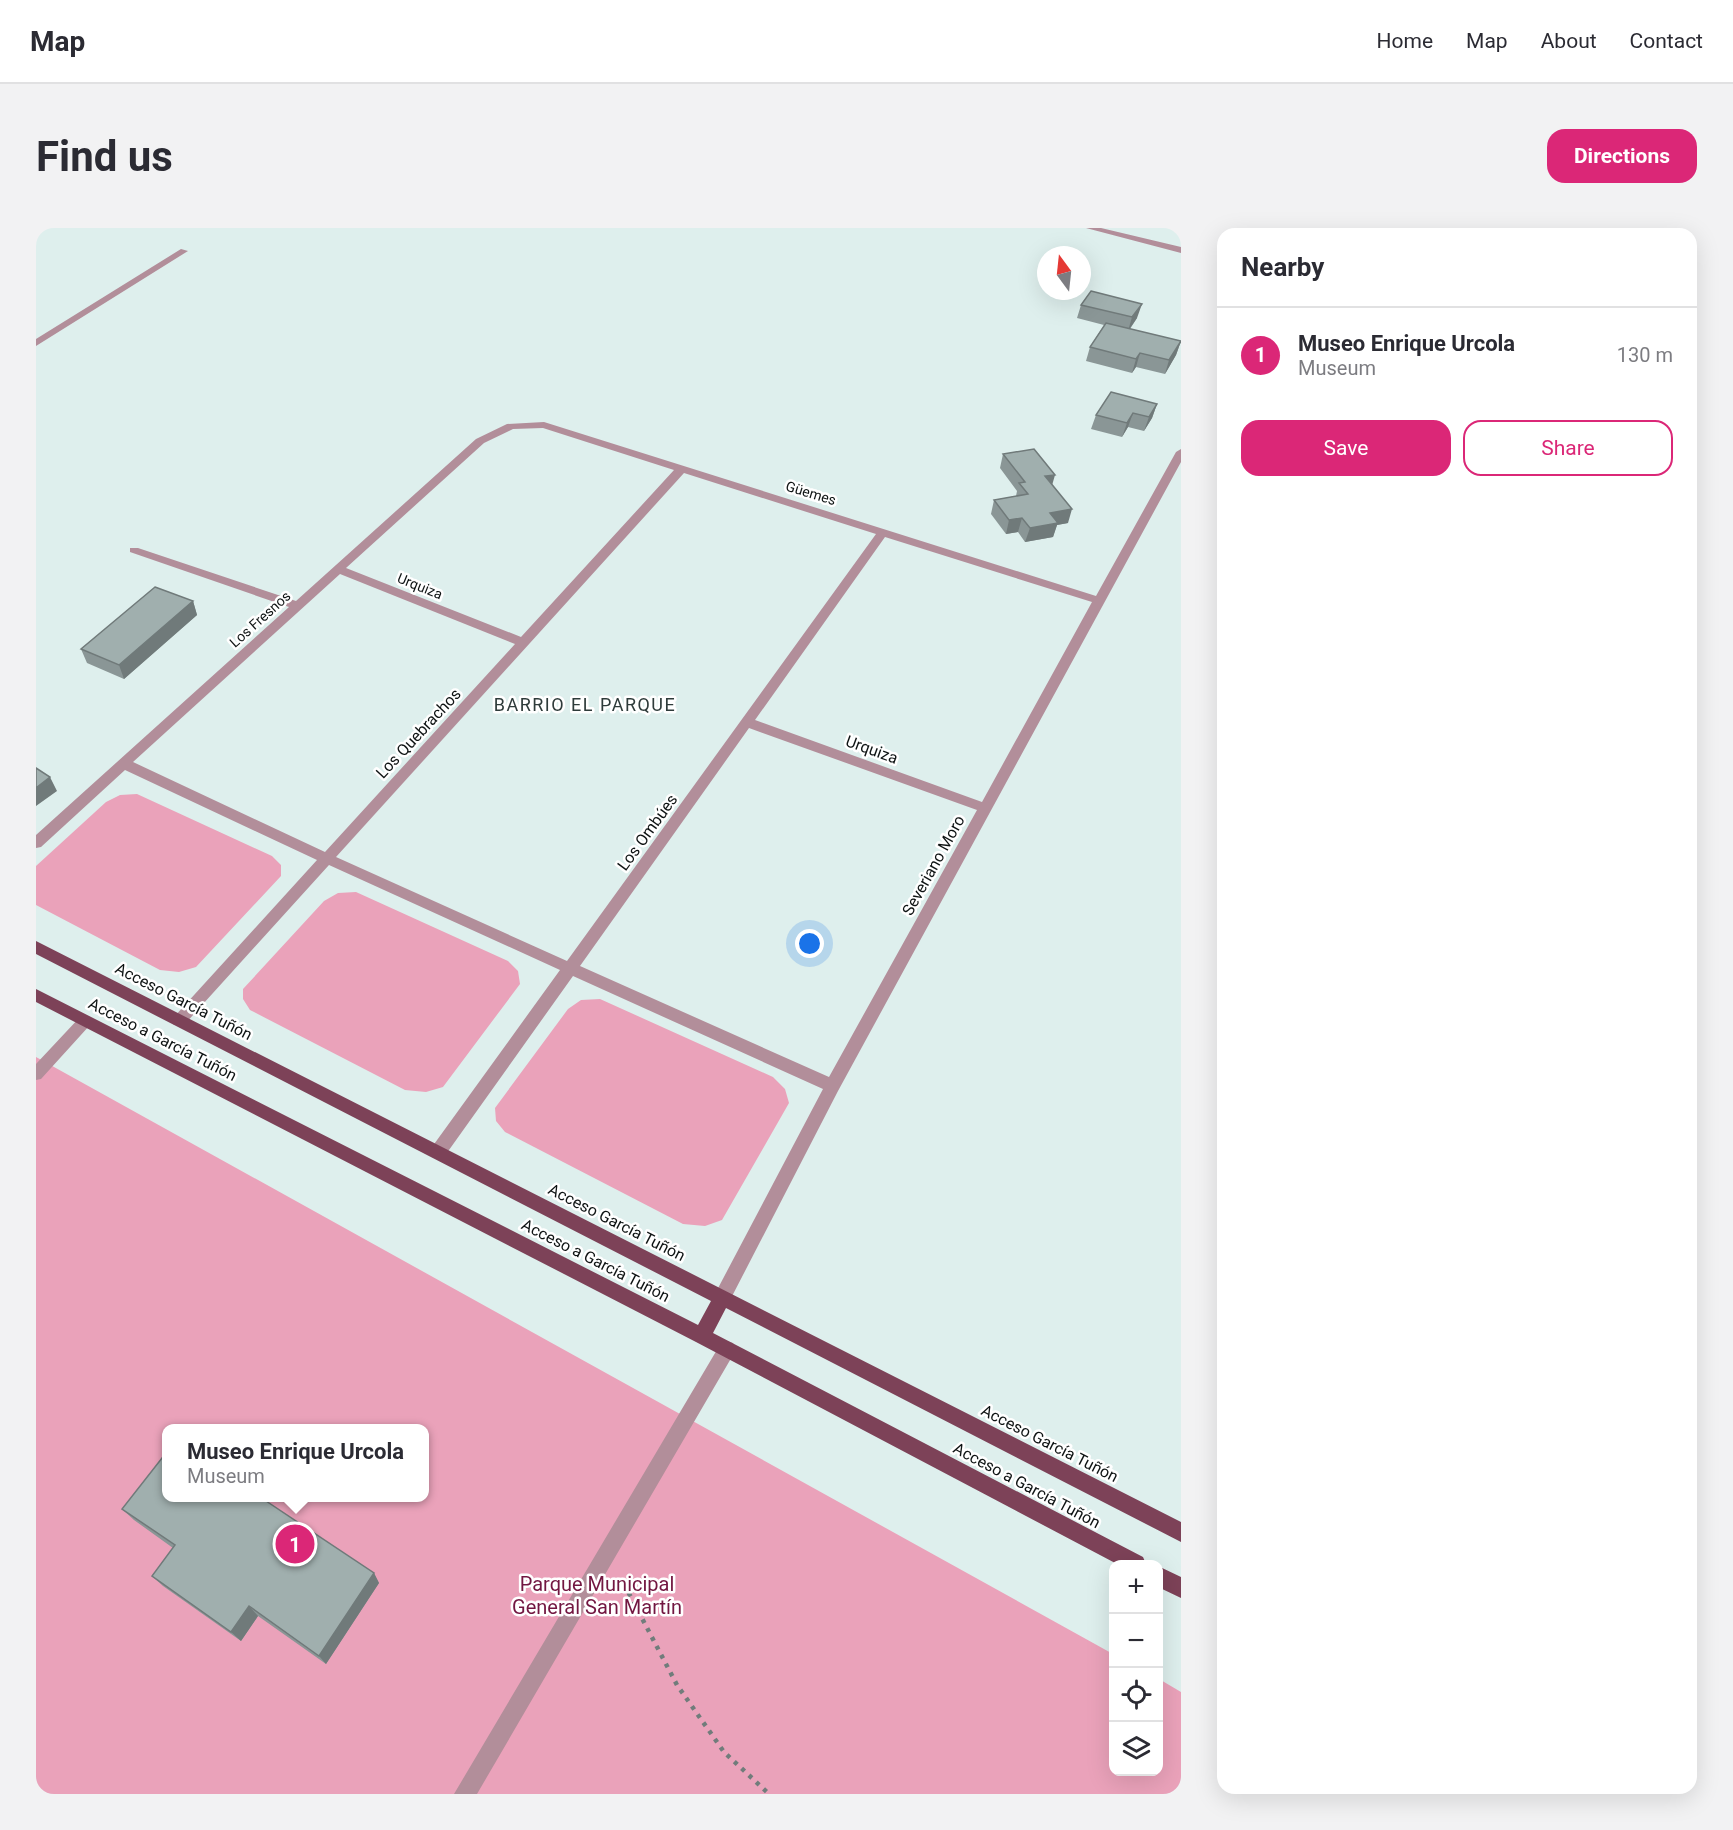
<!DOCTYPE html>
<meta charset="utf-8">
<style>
body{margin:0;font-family:Roboto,sans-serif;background:#f2f2f3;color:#2b2b33}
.controls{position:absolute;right:18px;bottom:18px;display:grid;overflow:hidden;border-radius:12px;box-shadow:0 6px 24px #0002}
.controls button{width:54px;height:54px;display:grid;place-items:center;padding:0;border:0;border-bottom:2px solid #e1e1e2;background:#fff;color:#2b2b33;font:30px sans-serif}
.compass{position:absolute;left:1001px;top:18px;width:54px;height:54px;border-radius:50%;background:#fff;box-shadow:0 6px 24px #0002;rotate:345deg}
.you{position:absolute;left:774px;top:716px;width:21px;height:21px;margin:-15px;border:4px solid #fff;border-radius:50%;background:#1a73e8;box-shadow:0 0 0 9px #1a73e833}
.badge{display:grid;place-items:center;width:39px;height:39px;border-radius:50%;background:#db2777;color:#fff;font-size:20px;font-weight:700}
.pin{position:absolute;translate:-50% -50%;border:3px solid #fff;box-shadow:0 2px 6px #0006}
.popup{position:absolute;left:126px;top:1196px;width:267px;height:78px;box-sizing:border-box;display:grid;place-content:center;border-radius:12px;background:#fff;filter:drop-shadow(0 2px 4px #0005);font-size:20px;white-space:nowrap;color:#7c7c81}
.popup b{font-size:22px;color:#2b2b33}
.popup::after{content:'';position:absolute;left:50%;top:100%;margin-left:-12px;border:12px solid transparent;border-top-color:#fff}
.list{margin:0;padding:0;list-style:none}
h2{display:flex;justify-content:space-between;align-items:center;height:78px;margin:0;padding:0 24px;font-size:26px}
h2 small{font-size:20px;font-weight:400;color:#7c7c81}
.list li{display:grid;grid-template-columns:39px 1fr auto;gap:18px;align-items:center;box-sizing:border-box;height:96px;padding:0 24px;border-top:2px solid #e1e1e2}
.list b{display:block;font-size:22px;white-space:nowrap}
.list p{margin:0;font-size:20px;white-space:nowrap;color:#7c7c81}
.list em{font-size:20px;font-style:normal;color:#7c7c81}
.actions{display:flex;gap:12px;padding:18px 24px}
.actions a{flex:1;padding:14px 0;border:2px solid #db2777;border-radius:18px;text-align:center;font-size:21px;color:#db2777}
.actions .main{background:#db2777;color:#fff}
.icon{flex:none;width:33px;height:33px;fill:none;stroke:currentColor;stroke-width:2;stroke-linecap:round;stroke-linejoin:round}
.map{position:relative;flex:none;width:1145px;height:1566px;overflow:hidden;border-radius:18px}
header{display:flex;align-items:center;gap:36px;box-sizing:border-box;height:84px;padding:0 30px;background:#fff;border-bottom:2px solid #e1e1e2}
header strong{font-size:28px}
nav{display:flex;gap:33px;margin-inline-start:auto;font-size:21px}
.intro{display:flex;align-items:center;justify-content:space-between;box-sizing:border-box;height:144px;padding:0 36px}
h1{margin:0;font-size:42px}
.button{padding:15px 27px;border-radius:18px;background:#db2777;color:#fff;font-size:21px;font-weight:700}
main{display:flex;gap:36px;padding:0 36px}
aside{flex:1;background:#fff;border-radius:18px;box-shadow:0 6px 24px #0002}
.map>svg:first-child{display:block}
.green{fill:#eaa2ba;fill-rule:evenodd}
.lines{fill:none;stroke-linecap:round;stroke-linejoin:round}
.path{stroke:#717c7b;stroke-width:4.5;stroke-dasharray:4 6;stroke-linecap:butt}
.minor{fill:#b28e9a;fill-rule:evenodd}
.major{fill:#7d4258;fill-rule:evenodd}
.wall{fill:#8a9696}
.shaded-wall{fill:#707a7a}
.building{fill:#a0afae;stroke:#707a7a;stroke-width:1.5}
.labels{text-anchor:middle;stroke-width:5;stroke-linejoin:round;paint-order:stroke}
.far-street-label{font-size:14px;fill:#0e1313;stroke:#fff}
.street-label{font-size:16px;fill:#0e1313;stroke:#fff}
.neighbourhood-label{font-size:18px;letter-spacing:1.5px;fill:#2e3b3a;stroke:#fff}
.near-park-label{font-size:20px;fill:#721641;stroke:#fff}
</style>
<header>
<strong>Map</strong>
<nav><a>Home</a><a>Map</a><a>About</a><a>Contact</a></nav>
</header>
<div class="intro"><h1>Find us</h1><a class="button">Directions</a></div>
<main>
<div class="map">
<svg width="1145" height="1566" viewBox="0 0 1145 1566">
<rect width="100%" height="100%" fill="#deefed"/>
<!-- green -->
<path class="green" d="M101,566L236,628L245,637V648L160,739L143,744L124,742L0,677V638L70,574L84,567Z
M320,664L472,733L482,743L484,756L407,859L390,864L369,862L214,782L207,771V761L288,673L302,665Z
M564,771L737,849L749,861L753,875L686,992L669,998L647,996L469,904L460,893L459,880L532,781L545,772Z
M0,829L1077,1426L1078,1544H1122L1123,1451L1145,1464V1566H0ZM130,1200H388V1270H130Z"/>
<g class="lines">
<!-- path -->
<path class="path" d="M588,1356L641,1457L688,1524L733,1566"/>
<!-- minor -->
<path class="minor" d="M1050,0H1065L1145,19V25Z
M145,21L152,23L0,118V111Z
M508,194L1060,368L1140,224L1145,221V234L802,863L692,1076L686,1078L680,1076L677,1070L680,1064L787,861L537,748L408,929L402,931L396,929L394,924L396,919L524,742L293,637L148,797H138L135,793L138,789L281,632L89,542L5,619L0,620V607L253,379L94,324V320H102L260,373L440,211L471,196ZM507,200L638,242L485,409L310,340L448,215L477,201ZM648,245L840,306L531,733L300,629ZM849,309L1056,374L946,574L719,492ZM304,346L479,416L289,624L97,534ZM713,500L941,582L793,849L544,738Z
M49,787L54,789L57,793L54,797L5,851L0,852V836L44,789Z
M691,1113L697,1115L700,1121L697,1127L441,1566H418L685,1115Z"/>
<!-- major -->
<path class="major" d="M0,713L1145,1294V1314L690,1080L677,1105L1107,1329L1110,1336H1081L660,1114L0,774V761L662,1097L675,1073L0,726Z
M1122,1338L1145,1349V1370L1122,1359Z"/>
</g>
<!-- wall -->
<path class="wall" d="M1045,77L1101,90L1094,101L1145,113L1140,127L1129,146L1100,139L1096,145L1050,133L1054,119L1068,97L1041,90Z
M1121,176L1116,190L1108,203L1092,199L1086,209L1055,201L1060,187Z
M967,226L1016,257L1032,295L1021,297L1017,309L989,314L982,304L970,306L955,286L958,272L980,268L981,263L964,240Z
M157,373L161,387L88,451L51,435L45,421Z
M86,1281L338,1345L343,1355L290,1436L222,1388L205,1413L127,1358L116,1348L137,1320L98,1292Z"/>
<!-- shaded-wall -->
<path class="shaded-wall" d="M1106,76L1101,90L1092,103L1096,89Z
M1145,113L1140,127L1129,146L1133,132Z
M1104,125L1100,139L1096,145L1100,131Z
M1121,176L1116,190L1108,203L1113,189Z
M1097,185L1092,199L1086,209L1091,195Z
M1019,247L1015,261L1009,248Z
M1036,281L1032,295L1021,297L1017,309L989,314L994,300L1014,285Z
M986,290L982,304L970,306L973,292Z
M157,373L161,387L88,451L83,437Z
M14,549L21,563L0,578V560Z
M338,1345L343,1355L290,1436L283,1428Z
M213,1378L222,1388L205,1413L195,1404Z"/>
<!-- building -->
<path class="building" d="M1055,63L1106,76L1096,89L1045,77Z
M1070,95L1145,113L1133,132L1104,125L1100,131L1054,119Z
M1075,164L1121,176L1113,189L1097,185L1091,195L1060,187Z
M998,221L1019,247L1009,248L1036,281L1014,285L1022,295L994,300L986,290L973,292L958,272L992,266L983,255L989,254L967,226Z
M119,359L157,373L83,437L45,421Z
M0,540L14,549L0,560Z
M130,1225V1269H224L338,1345L283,1428L213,1378L195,1404L116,1348L139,1317L86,1281Z"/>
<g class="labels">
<!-- far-street labels -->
<g class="far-street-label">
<text transform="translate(775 265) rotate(17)" y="5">Güemes</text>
<text transform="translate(384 358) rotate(22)" y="5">Urquiza</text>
<text transform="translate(224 391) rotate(-42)" y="5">Los Fresnos</text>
</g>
<!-- street labels -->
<g class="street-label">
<text transform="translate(382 505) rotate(-47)" y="6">Los Quebrachos</text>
<text transform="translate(836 521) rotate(20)" y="6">Urquiza</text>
<text transform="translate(611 604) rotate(-54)" y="6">Los Ombúes</text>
<text transform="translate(897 637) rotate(-61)" y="6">Severiano Moro</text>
<text transform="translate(148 773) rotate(27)" y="6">Acceso García Tuñón</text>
<text transform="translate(127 811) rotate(27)" y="6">Acceso a García Tuñón</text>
<text transform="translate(581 994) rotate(27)" y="6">Acceso García Tuñón</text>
<text transform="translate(560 1032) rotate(27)" y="6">Acceso a García Tuñón</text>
<text transform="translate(1014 1215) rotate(27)" y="6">Acceso García Tuñón</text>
<text transform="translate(991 1257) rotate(28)" y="6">Acceso a García Tuñón</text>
</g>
<!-- neighbourhood labels -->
<g class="neighbourhood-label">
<text x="549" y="483">BARRIO EL PARQUE</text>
</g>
<!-- near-park labels -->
<g class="near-park-label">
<text x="561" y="1363">Parque Municipal<tspan x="561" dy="23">General San Martín</tspan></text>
</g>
</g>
</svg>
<div class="controls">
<button>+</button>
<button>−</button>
<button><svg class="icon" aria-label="locate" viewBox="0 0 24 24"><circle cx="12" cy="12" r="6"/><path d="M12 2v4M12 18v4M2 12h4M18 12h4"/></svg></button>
<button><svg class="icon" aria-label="layers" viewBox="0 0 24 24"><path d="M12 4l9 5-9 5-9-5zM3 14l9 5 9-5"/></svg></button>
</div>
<svg class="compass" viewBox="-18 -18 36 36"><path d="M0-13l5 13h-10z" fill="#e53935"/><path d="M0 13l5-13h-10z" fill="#7c7c81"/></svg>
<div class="you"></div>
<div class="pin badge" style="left:259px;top:1316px">1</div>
<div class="popup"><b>Museo Enrique Urcola</b>Museum</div>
</div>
<aside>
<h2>Nearby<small></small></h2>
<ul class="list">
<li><span class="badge">1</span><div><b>Museo Enrique Urcola</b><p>Museum</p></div><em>130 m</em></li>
</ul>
<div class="actions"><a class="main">Save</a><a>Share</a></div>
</aside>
</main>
